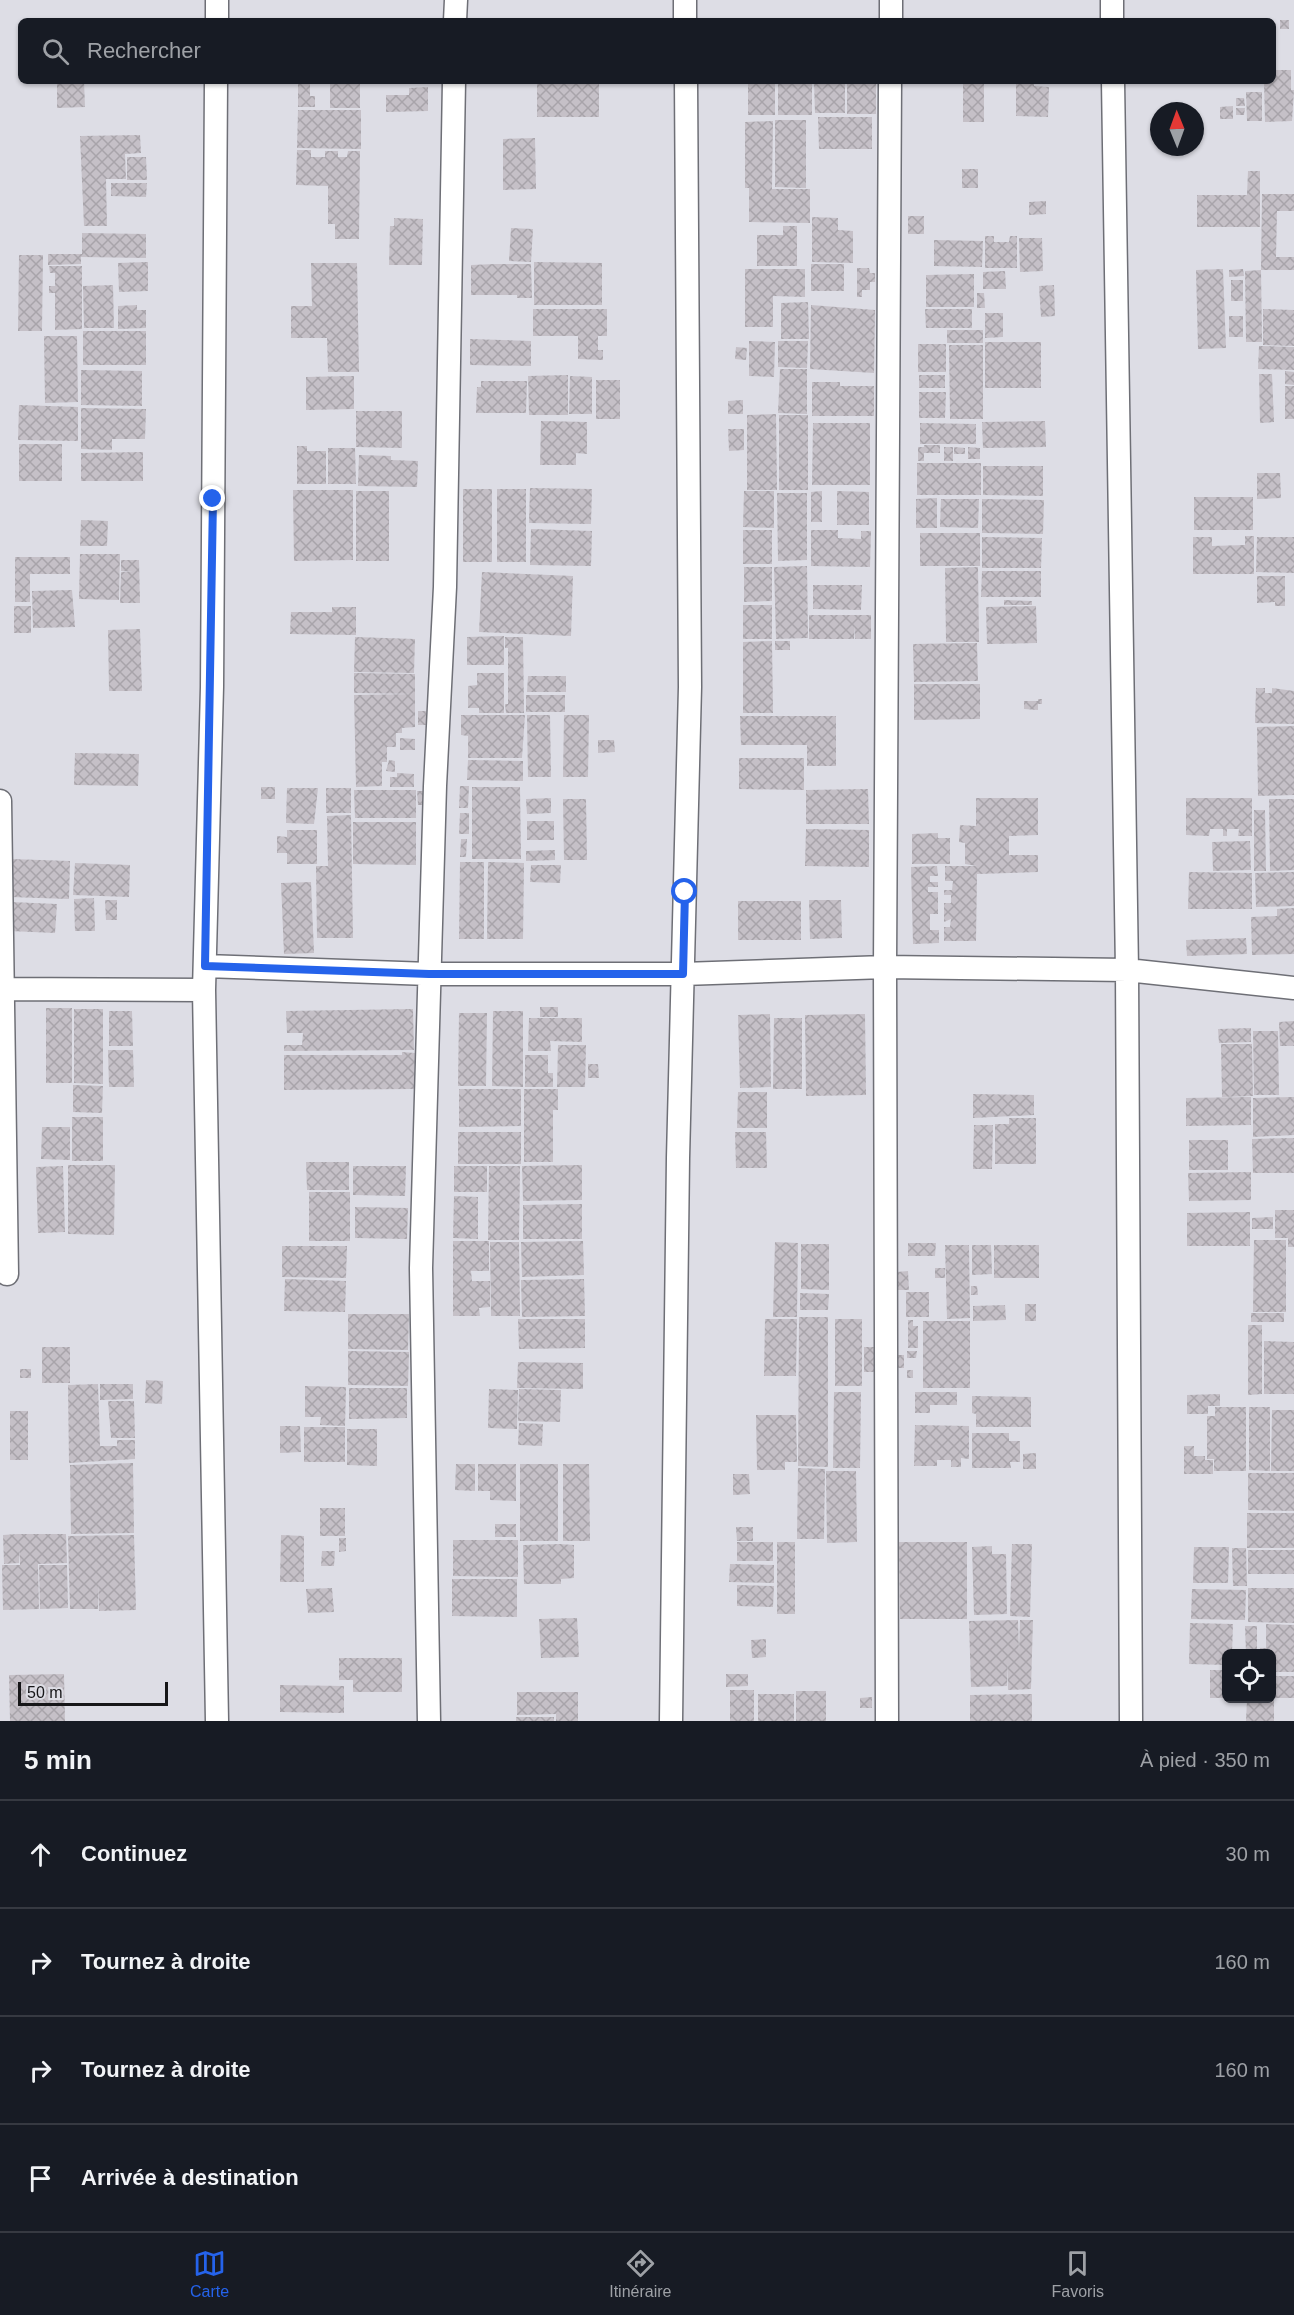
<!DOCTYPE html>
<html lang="fr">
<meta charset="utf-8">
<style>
body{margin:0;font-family:Arial,sans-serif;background:#242831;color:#f1f3f6}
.controls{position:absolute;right:18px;bottom:18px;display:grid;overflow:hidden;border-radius:9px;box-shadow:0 2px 4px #0004}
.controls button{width:54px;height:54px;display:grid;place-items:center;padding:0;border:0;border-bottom:2px solid #363941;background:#171b24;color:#f1f3f6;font:30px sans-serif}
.compass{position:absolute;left:1150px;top:102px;width:54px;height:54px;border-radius:50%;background:#171b24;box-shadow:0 2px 4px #0004;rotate:359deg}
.scale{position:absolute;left:18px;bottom:15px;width:150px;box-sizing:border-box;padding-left:6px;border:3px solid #161618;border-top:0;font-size:16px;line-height:21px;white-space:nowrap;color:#161618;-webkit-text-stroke:4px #dddde5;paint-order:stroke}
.stop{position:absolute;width:18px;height:18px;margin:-14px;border:4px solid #2563eb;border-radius:50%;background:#fff}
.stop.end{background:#2563eb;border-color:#fff;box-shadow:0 2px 6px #0008}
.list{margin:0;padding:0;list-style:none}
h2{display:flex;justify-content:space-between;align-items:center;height:78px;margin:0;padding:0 24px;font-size:26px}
h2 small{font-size:20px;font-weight:400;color:#9ea1a6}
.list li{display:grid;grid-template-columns:39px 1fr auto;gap:18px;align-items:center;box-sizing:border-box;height:108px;padding:0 24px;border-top:2px solid #363941}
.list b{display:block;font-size:22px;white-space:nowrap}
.list em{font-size:20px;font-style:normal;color:#9ea1a6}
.icon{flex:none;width:33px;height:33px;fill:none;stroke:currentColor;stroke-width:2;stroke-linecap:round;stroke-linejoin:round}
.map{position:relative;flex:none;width:1294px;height:1721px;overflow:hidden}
.search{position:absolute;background:#171b24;box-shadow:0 2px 4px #0004;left:18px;right:18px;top:18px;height:66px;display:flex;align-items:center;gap:15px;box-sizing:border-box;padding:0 21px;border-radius:9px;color:#9ea1a6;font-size:22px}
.sheet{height:510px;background:#171b24}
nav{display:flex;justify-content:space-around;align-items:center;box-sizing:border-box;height:84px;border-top:2px solid #363941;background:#171b24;font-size:16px;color:#9ea1a6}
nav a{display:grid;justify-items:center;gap:3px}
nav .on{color:#2563eb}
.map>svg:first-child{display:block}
.building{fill:url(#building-cross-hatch)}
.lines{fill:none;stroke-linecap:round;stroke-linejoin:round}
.street-casing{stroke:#6e6f76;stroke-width:25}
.street{stroke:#fff;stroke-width:22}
.route{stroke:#2563eb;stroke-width:8}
</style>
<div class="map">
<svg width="1294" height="1721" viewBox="0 0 1294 1721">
<defs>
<pattern id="building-cross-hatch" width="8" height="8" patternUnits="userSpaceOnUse" patternTransform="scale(1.5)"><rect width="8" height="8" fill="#c5c0c7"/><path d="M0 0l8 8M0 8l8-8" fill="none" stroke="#a8a4aa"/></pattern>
</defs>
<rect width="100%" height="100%" fill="#dddde5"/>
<!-- building -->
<path class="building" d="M1245,18H1263V21H1245Z
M1280,20H1289V29H1280Z
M1273,70H1291V90H1294L1292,121L1265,122L1264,81H1273Z
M57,81H84L85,107L57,108Z
M298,81H310V96H315V107H298Z
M330,81H360V108H330Z
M537,81H599V117H537Z
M748,81H775V115H748Z
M778,81H812V115H778Z
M814,81H845V113H815Z
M847,81H876V114H847Z
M1016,81H1034V86L1049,87L1048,117L1016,116Z
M963,84H984V122H963Z
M428,87V111L386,112V95H409V88Z
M1246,92H1262V121H1247Z
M1236,98H1244L1245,106H1236Z
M1233,106V119H1220V107Z
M1236,108H1245L1244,115H1236Z
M298,110H361V149L297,148Z
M818,117H872V149H819Z
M775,120H806V188L775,187Z
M773,121L772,189H810V223L749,222V188H745V122Z
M140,135L141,153L125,154L126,179H106L107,226H84L80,136Z
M535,138L536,189L503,190V139Z
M297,150H311V157H325V151H338V157H347L348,151H360L359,239H335V224H328V186L296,185Z
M127,157H146L147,180H127Z
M962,169H978V188H962Z
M1248,171H1260V227H1197V195H1247Z
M111,183H147L146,197L111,196Z
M1262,194H1294V211H1277L1276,257H1294V270H1261Z
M1046,201V214L1029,215V202Z
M908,216H924V234H908Z
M812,217L838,218V230L853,231V263L812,262Z
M394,218L423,219L422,265H389L390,226H394Z
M783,226H797V266H757V235H783Z
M511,228L533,229L531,262L509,261Z
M82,233L146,234V258L81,257V264L48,265V254H82Z
M985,236H994V242H1009L1010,236H1017V268H985Z
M1019,238H1042L1043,271L1020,272Z
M934,240L983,241L982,267L934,266Z
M19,255H43L42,331H18Z
M148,262V291L119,292L118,263Z
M534,262L602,263V305H534Z
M311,263H357L359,372H328L327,338H291V306H312Z
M495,264H531L532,298H517V295H471V265Z
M811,264H844V291H811Z
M49,266H82V329L55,330V293H49V286H55V273H50Z
M857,268H869L870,273H875V282H870V290H862V297H857Z
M745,269H805V297L773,296V327H745Z
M1223,269L1226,348L1198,349L1196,270Z
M1243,269L1244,276L1229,277V270Z
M1261,270L1262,342H1246L1245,271Z
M1005,271L1006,289H983V272Z
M974,274V307H926V275Z
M1231,280H1243V301H1231Z
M113,285L114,328H84L83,286Z
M1054,285L1055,316L1041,317L1039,286Z
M977,293H984L985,308H977Z
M808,302L809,339H781V303Z
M137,305V310H146V328L118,329V306Z
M811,305L875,310L874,373L810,369Z
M533,309H607V336H598V350H603V360L578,359V336H533Z
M925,309H972V328H926Z
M1263,309L1294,310V346L1263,345Z
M985,313H1003V337L985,338Z
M1229,316H1243V337H1229Z
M947,330H983V343H947Z
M83,331H146V365H83Z
M44,336H77L78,402L45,403Z
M470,339L531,341V366L470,365Z
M749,341L775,342L774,377L749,376Z
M778,341H808L807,368L778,367Z
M985,342H1041V388H985Z
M918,344H946V372H918Z
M949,345H983V419H950Z
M1259,346L1294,347V370L1258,369Z
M736,347L747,348L746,360L735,359Z
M780,369H807V414L778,413Z
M81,370L142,371V406L81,405Z
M1285,371L1294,372V385L1285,384Z
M1259,374H1272L1274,422L1260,423Z
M568,375V415H529L528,376Z
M919,375H945V388H919Z
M354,376V409L306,410V377Z
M570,376L592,377V414H569Z
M596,380H620V419H596Z
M481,381H527L526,413H476L477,387H481Z
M812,382H840V386H874V416H812Z
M1285,386H1294V419H1285Z
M919,392H946L945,418H919Z
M743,400V414H728V401Z
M19,405L78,407V441L18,440Z
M81,408L146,409L145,439H112V450L81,449Z
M356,411H402V448L356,447Z
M776,414L777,490H747V415Z
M779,415H808V490H779Z
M541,421L587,422V454L576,453V465H540Z
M1045,421L1046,447L983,448L982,422Z
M813,423H870V485H812Z
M920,423L976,424V444H920Z
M728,429H744V450L729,451Z
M19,444H62V481H19Z
M924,445H940V453H924V461H918V447H924Z
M297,446H307V451H326V484H297Z
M944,447H953V461H944Z
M954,447L965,448V454H954Z
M968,447L980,448V459H968Z
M328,448H355L356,484H328Z
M143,452V481H81V453Z
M359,455L391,456V460L418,461L417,487L358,486Z
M917,463H981V495H917Z
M983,466H1043V496L983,495Z
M1257,473H1280L1281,498L1257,499Z
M530,488L592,489L591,524L529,523Z
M463,489H492V562H463Z
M497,489H526V562H497Z
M293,490H353V560L294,561Z
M356,491H389V561H356Z
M744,491H774V528L743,527Z
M822,491V522H811V492Z
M837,491L869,492V525H837Z
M777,493H807V560L778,561Z
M1194,497H1253V530H1194Z
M937,498V528H916V499Z
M941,499H979L978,528L940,527Z
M982,499L1044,500L1043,534L982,533Z
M81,520L108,521L107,546H80Z
M531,529L592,531L591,566L530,565Z
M743,530H772V564H743Z
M811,530H838V538L861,539V531H871L870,567L811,566Z
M920,533H980V566H920Z
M1245,536H1254V574H1193V537H1212V546L1245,545Z
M982,537L1042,538L1041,568H982Z
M1257,537H1294V573L1256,572Z
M80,554H120L119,600L79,599Z
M15,557H70V574H30V602H15Z
M121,560H139L140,603H120L121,572H133L121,571Z
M807,566L808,638L776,639L774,567Z
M744,567H772V601L744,602Z
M978,567L979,642H946L945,568Z
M982,571H1041V597H981Z
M482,572L573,576L571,636L479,632Z
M1257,576H1285V606H1275V602L1257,603Z
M813,585H862L861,610L813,609Z
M72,590L75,627L33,628L32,591Z
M1004,600L1032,601V605H1004Z
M743,605H772V639H743Z
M14,606H31V633H14Z
M1036,606L1037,643L987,644L986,607Z
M332,607H356V635L290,634L291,612H332Z
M809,615H871V639H855V626L854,639H809Z
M140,629L142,691H109L108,630Z
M504,636V665H467V637Z
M355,637L415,639L414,673L354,672Z
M505,637H523L524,713H506L505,704H508V648H505Z
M772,641L773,713H743V642Z
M775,641H790V650H775Z
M977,643L978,681L914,682L913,644Z
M354,673L415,674V694L354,693Z
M477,673H504V713H479V708H468V686L477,685Z
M528,676H566V692H527Z
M914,684H980V719L914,720Z
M1256,688H1265V693H1272V688L1294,691V724L1255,723Z
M415,694V727L402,728V733H396V747H387V762H382V786L356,787L354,695Z
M526,695H565V712H526Z
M1038,699H1042V704H1038V710L1024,709V701H1038Z
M418,711H426L427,725H418Z
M461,715H525L522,758H468V736L461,735Z
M527,715H550L551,777H528Z
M564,715H589L588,777H563Z
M740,716H836V766H807V745H741Z
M1294,726V795L1258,796L1257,727Z
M400,738L415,739V750H400Z
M598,740H614L615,752L598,753Z
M75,753L139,754L138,786L74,785Z
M739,758H804V790L739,789Z
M389,760L395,761V772L386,771Z
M468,760L523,761V781L467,780Z
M397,773L414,774V787H390V777H397Z
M460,786H469L468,808H459Z
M261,787H275V799H261Z
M472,787H520L521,859H472Z
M287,788H318L314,824L286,823Z
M326,788H351V813H326Z
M868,789L869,824H806V790Z
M354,790H416V818H355Z
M417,791H426V805H418Z
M551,798V813L527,814L526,799Z
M976,798H1038V835L1009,836V855H1038V872L977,874L976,941H944V927H950L951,919L944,922V903H951V895H944V890H952L953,881H945V866H977L965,864V843L959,842L960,825L976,826Z
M1186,798H1252V836H1238L1239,829H1227V836H1223V829H1210L1209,836L1186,835Z
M563,799H586L587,860H564Z
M1269,799H1294V870L1270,871Z
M1254,810H1265L1266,871H1254Z
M460,813H469V834H459Z
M351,815L353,938H317L316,866H328L327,816Z
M527,821H554V840H527Z
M353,822H416V865L353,864Z
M806,829L869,830V867L805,866Z
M287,830H317V864H287V853H277V836L287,837Z
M938,833V838H950V864H912V834Z
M461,839H467L466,857H460Z
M1250,841L1251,870L1213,871L1212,842Z
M555,850V860L526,861V851Z
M11,859L70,861L69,899L10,897Z
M460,862H484V939H459Z
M488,862L524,863L523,939H487Z
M75,863L130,865L129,897L73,895Z
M531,865H561L560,883L530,882Z
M937,866L938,876H930V882H938V887H928V892H938V914H930V930H939V943L913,944L911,867Z
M1189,872L1252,873V909H1188Z
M1294,872V906L1256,907L1255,873Z
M311,882L314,953L284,954L281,883Z
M94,898L95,931H75L74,899Z
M105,900H117V920H106Z
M809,900H841L842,938L810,939Z
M738,901H801V940H738Z
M11,902L57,904L55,933L10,931Z
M1294,908V954L1252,955L1251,917L1277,916V909Z
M1246,938L1247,954L1187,956L1186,940Z
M540,1007H558V1017H540Z
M46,1008H72V1083H46Z
M74,1009H103V1084L74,1083Z
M413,1009L414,1050L284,1051V1045H302L303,1033H287L286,1011Z
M109,1011H132L133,1046H109Z
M493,1011H523V1087L492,1086Z
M459,1013H487L486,1086H458Z
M770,1014L771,1087L740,1088L738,1015Z
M865,1014L866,1095L806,1096L805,1015Z
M529,1018H582V1042L550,1041L551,1051H528Z
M774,1018H802V1089H773Z
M1294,1021V1046H1280L1279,1022Z
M1251,1028V1042L1219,1043L1218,1029Z
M1253,1031H1278L1279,1095H1254Z
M1221,1044H1252L1253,1096L1222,1097Z
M558,1045H586L585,1087H557Z
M108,1050H133L134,1087H109Z
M402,1052L415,1053L414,1089L284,1090V1055H402Z
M525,1055H548V1073H553V1087H525Z
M588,1064H598L599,1078H588Z
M73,1085L103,1086L102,1113L73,1112Z
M459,1089H521V1126L459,1127Z
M524,1089H558V1110H553V1162H524Z
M738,1092H767V1128H737Z
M973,1094L1034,1095V1115L973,1118Z
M1251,1097V1125L1186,1126V1098Z
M1294,1097V1135L1253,1137V1098Z
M72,1117H103V1161H72Z
M1009,1118H1036V1164H995V1124H1009Z
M974,1125H993L992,1169H973Z
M42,1127H70V1160L41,1159Z
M458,1132H521V1164H458Z
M735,1132H766L767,1168H736Z
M1294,1138V1173H1253L1252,1139Z
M1189,1140H1228V1170H1189Z
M306,1162H349V1190H307Z
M68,1165H115L114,1235L68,1234Z
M582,1165V1200L523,1201L522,1166Z
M63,1166L65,1232L38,1233L36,1167Z
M353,1166H406L405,1196L353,1195Z
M454,1166H487V1192H454Z
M489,1166H520L519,1240H488Z
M1251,1172V1200L1189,1201L1188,1173Z
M309,1192H350V1241H309Z
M454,1196L478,1197V1239L453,1238Z
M582,1204V1239H523V1205Z
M355,1207L408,1208L407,1239L355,1238Z
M1275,1210H1294V1247H1288V1238H1275Z
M1250,1212V1246H1187V1213Z
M1273,1217V1229H1252V1218Z
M1254,1240H1286V1312H1253Z
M453,1241H489V1271H471L472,1281H490V1307L479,1308L480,1316H453Z
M583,1241L584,1275L522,1277L521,1242Z
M490,1242H519L520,1316H491Z
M775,1242L798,1243L797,1317H773Z
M908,1243H936L935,1256H908Z
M801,1244H829V1290L801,1289Z
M945,1245H969L970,1318L947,1319Z
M972,1245H991L992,1274L972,1275Z
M994,1245H1039V1278H994Z
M282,1246H347L346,1278L282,1277Z
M935,1268H945V1278H935Z
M908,1271L909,1290H897V1272Z
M285,1279L346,1281L345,1312L284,1311Z
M584,1279L585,1316L522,1317L521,1280Z
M971,1286H977L978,1295H971Z
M906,1292H929V1317H906Z
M800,1293L829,1294L828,1310H800Z
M1025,1304H1036V1321H1025Z
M1005,1305L1006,1320L973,1321V1306Z
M1251,1313H1284V1322H1251Z
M348,1314H409L408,1350L348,1349Z
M799,1317H828V1467L798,1466Z
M518,1319H585V1348L519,1349Z
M765,1319H797L796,1376H764Z
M835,1319H862V1386H835Z
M908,1320H913V1326H918V1348H908Z
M923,1321H970V1388H923Z
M1248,1325H1262V1394L1248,1395Z
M1264,1341L1294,1342V1394H1264Z
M42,1347H70V1383H42Z
M864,1347H877V1372H864Z
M348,1351L409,1352L408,1386L348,1385Z
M907,1351H917L916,1358H907Z
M893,1355H904V1368H893Z
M518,1362L583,1363V1389L517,1388Z
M20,1369H31V1378H20Z
M907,1370H913V1378H907Z
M146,1380L163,1381L162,1404L145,1403Z
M98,1384L100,1446H117V1440H135V1459L69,1463L68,1385Z
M100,1384H133V1399L100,1400Z
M305,1386L346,1387L345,1426L320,1425L321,1417H305Z
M349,1388H407V1418L349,1419Z
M489,1389L518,1390L517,1429L488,1428Z
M519,1389L561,1390L560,1422L518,1421Z
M834,1392H861L860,1468H833Z
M915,1392H957V1405H930V1413H915Z
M1220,1394V1406H1208V1414H1187V1395Z
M972,1396L1031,1397V1427H976V1414L972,1413Z
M108,1401H134L135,1438H111Z
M1215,1407H1246V1471H1214V1459H1207V1416H1215Z
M1249,1407H1270V1471L1249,1470Z
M1272,1410H1294V1471H1271Z
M10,1411H28V1460H10Z
M756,1415H796L797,1462H785V1470H757Z
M519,1423L543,1424L542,1446L518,1445Z
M915,1425L969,1426V1459L961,1458V1467H951V1460H937V1466H914Z
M280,1426H300L301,1452L280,1453Z
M304,1427H345V1462H304Z
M347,1429H377V1466L347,1465Z
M972,1433H1009V1441H1020V1462H1010L1011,1468H972Z
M1184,1446H1194V1456H1205V1460H1213V1474H1184Z
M1036,1453V1469H1023V1454Z
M133,1463L134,1533L71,1534L70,1465Z
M456,1464H475V1491L455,1490Z
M478,1464H516V1501L490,1500V1491H478Z
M520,1464H558V1541H520Z
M563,1464H589L590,1541H563Z
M798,1468L825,1469L824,1539H797Z
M826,1471H856L857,1542L827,1543Z
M1248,1473H1294V1511L1248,1510Z
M733,1474H749L750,1494L733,1495Z
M320,1508H345V1536H320Z
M1247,1513H1294V1548H1247Z
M495,1524H516V1537H495Z
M736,1527H753V1541H737Z
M18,1534H66L67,1563L38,1564L39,1609L3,1610L2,1565H20V1549L19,1563L4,1564L3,1535Z
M134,1535L136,1610L99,1611L98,1584V1609H70L68,1536Z
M281,1535L304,1536V1582H280Z
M339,1538H346V1551L339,1552Z
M453,1540H518V1577L453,1576Z
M737,1542H773V1561H737Z
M777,1542H795V1614H777Z
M899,1542H967V1619H900Z
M560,1544L574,1545V1578L561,1579V1584H524L523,1545Z
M1012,1544H1032L1030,1617L1010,1616Z
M992,1546V1554H1006L1007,1614L974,1615L972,1547Z
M1194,1547H1229L1228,1583H1193Z
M1232,1548H1246L1247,1586H1233Z
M1248,1550H1294V1574H1248Z
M322,1551H335L334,1566H321Z
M730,1564L774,1565V1583L729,1582Z
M39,1565H67L68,1608L40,1609Z
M452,1579H517V1617L452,1616Z
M737,1585L774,1586L773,1607L737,1606Z
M332,1588L334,1612L308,1613L306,1589Z
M1248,1588H1294V1623L1248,1622Z
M1192,1589L1246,1590L1245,1620L1191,1619Z
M577,1618L579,1657L541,1658L539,1619Z
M1018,1620L1019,1651L1020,1620H1033L1031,1689L1008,1690L1007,1663V1686L971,1687L969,1621Z
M1190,1623L1233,1624L1232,1654H1226V1665L1189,1664Z
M1266,1624L1294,1625V1672H1272V1654H1260V1648H1266Z
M1245,1626H1257V1652L1246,1653Z
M766,1639V1657L752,1658L751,1640Z
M339,1658H402V1692H353V1680H339Z
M1210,1670H1226V1698H1210Z
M64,1674L65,1721H10L9,1675Z
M726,1674H748V1686L726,1687Z
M1272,1676H1294V1698H1272Z
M280,1685L344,1686V1713L280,1712Z
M730,1690H754V1721H730Z
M796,1691H826V1721H796Z
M517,1692H578V1721H556V1714L517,1715Z
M758,1694H794V1721H758Z
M1032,1694V1721H970V1695Z
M872,1697V1708H860V1698Z
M1247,1700H1274V1721H1246Z
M516,1717H554V1721H516Z"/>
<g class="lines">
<defs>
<path id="street" d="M685,0V21
M1112,0V21
M217,21V0
M455,21L456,0
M891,21V0
M216,81L212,687L204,990L217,1721
M1113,81L1127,970L1131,1721
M0,801L7,1274
M205,966L429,974H683L885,967L1127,970L1294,988
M0,989L204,990
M429,1721L421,1268L435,786L445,587L454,81
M671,1721L678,1158L690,687L686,81
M887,1721L885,967L890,81"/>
</defs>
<!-- street casing -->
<use href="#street" class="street-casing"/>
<!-- street -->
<use href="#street" class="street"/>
</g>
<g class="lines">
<!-- route -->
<path class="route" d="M213,499L205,966L429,974H683L685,892"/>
</g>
</svg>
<div class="controls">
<button><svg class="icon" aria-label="locate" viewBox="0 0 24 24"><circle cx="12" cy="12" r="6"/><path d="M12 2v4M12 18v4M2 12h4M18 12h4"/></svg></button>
</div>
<svg class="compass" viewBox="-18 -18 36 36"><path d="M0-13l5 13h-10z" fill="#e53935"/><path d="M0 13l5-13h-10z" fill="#9ea1a6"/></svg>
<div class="scale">50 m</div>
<div class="stop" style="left:685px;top:892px"></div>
<div class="stop end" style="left:213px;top:499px"></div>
<div class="search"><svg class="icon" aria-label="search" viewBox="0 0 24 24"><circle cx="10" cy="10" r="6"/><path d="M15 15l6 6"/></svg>Rechercher</div>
</div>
<section class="sheet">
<h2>5 min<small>À pied · 350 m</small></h2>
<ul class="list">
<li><svg class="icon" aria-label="ahead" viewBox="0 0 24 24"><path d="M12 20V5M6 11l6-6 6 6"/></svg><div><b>Continuez</b></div><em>30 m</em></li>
<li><svg class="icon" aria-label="right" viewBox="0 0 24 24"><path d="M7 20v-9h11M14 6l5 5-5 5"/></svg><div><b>Tournez à droite</b></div><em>160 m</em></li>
<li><svg class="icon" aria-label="right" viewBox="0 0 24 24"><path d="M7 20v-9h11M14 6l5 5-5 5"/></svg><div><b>Tournez à droite</b></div><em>160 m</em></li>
<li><svg class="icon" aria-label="arrive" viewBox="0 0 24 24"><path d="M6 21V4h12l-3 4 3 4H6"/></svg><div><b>Arrivée à destination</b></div></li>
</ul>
</section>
<nav>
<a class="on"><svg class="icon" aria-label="map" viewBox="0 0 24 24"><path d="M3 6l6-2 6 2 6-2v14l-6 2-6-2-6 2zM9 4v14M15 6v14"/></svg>Carte</a>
<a><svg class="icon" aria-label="directions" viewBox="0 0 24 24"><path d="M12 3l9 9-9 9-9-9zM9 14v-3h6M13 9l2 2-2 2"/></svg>Itinéraire</a>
<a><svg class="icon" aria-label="saved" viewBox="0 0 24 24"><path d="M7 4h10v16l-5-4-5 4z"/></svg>Favoris</a>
</nav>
